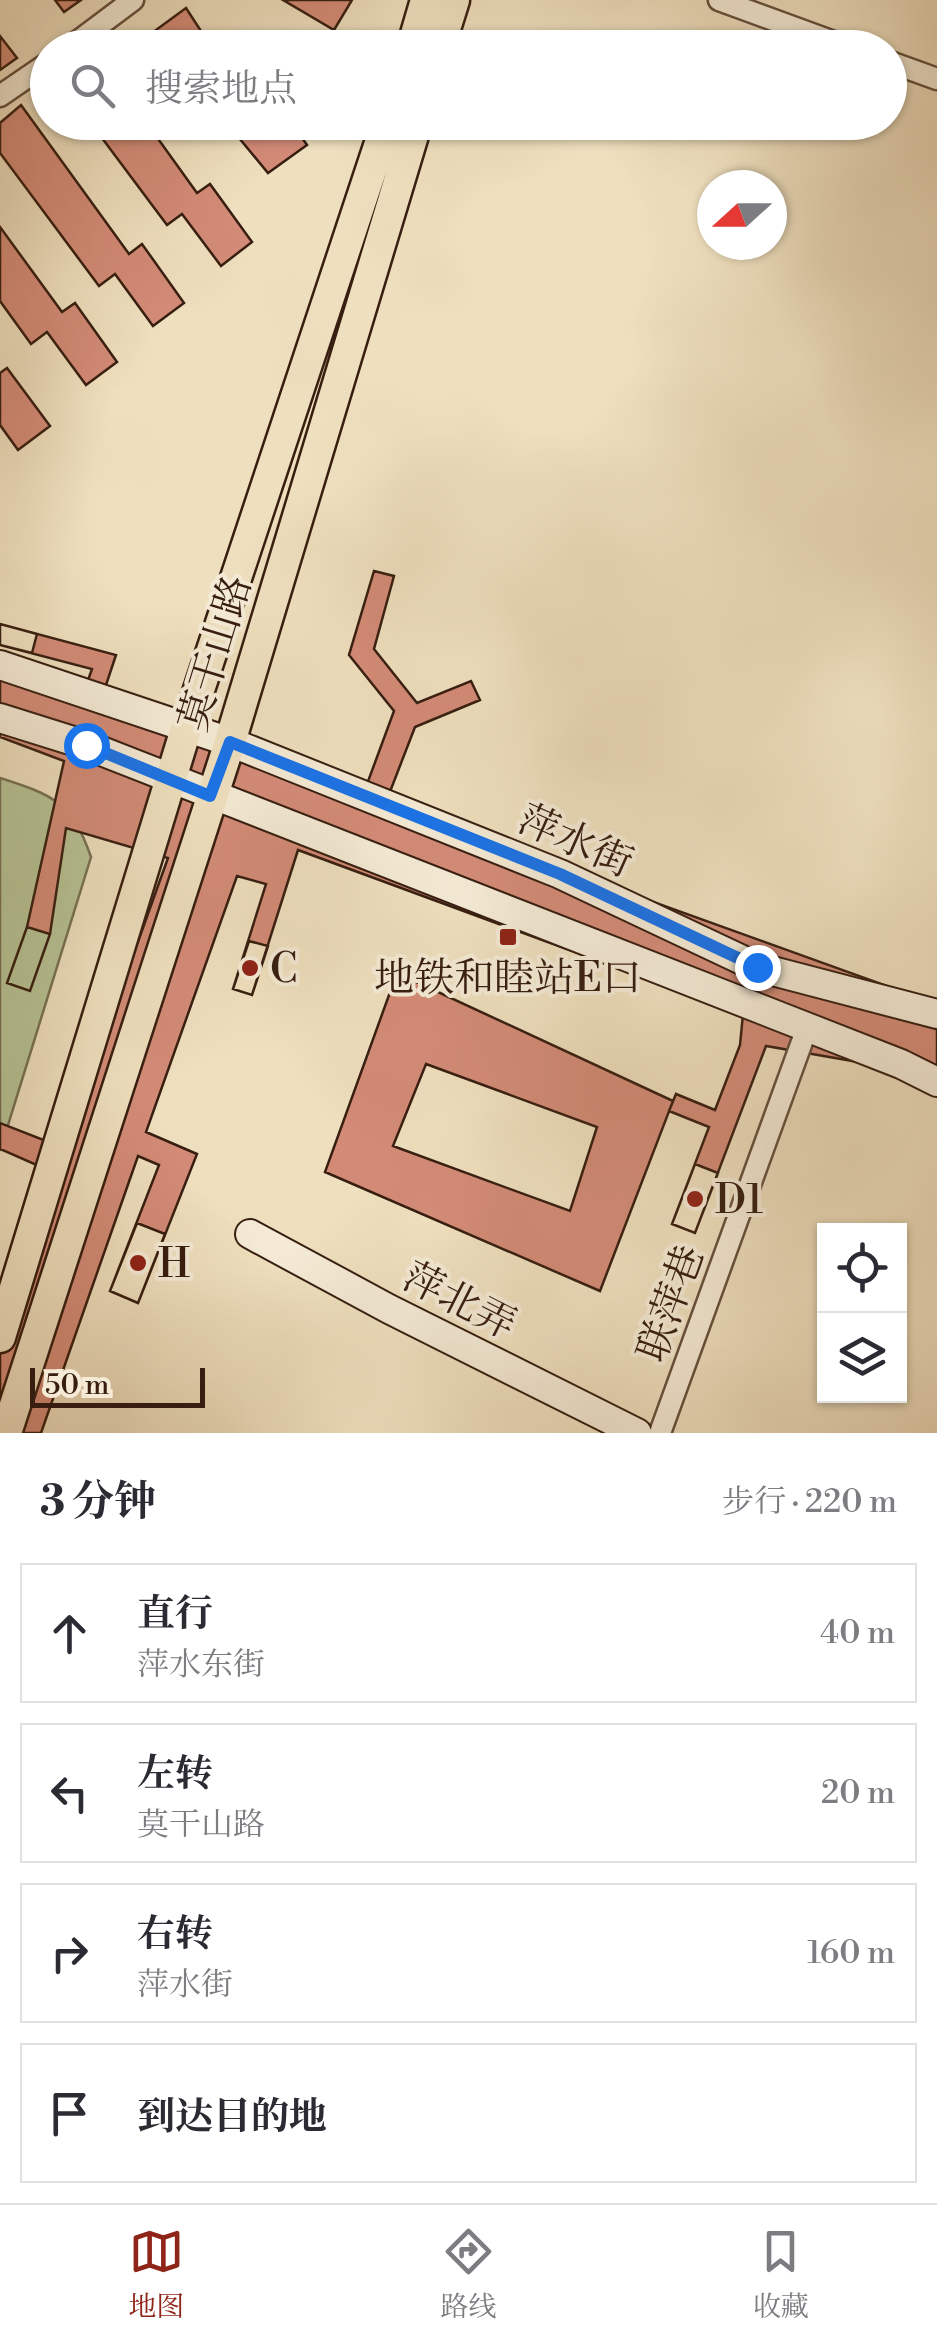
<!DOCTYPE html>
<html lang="zh">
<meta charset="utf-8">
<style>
body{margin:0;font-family:"Libre Bodoni","Noto Serif SC",serif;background:#f7f7f7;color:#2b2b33}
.controls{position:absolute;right:30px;bottom:30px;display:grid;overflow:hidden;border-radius:0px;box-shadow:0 2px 8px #0004}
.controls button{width:90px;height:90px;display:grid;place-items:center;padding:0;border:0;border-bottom:2px solid #e1e1e2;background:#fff;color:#2b2b33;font:50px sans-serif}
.compass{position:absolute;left:697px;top:170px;width:90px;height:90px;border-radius:50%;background:#fff;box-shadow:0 2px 8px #0004;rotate:249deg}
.scale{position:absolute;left:30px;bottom:25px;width:175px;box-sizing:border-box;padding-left:10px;border:5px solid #371e10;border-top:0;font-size:28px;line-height:35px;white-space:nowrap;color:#371e10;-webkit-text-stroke:8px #f4ead5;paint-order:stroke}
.stop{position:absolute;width:30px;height:30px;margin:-22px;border:8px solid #1a73e8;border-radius:50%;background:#fff}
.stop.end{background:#1a73e8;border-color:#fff;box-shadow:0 2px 10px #0008}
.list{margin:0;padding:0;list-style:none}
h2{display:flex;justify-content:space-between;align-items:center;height:130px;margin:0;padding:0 40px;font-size:42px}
h2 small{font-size:32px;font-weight:400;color:#7c7c81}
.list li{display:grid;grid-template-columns:65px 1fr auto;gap:30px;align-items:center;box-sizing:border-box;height:140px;margin:0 20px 20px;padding:0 20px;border:2px solid #e1e1e2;border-radius:0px}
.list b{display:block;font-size:38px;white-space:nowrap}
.list p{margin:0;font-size:32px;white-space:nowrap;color:#7c7c81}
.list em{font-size:32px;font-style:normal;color:#7c7c81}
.icon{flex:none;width:55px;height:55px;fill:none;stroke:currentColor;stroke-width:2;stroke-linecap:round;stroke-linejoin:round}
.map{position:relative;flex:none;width:937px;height:1433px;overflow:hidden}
.search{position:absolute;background:#fff;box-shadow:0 2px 8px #0004;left:30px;right:30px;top:30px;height:110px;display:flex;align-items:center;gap:25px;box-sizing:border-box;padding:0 35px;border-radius:55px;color:#7c7c81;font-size:38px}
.sheet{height:770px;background:#fff}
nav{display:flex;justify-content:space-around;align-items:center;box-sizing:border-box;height:140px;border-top:2px solid #e1e1e2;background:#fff;font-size:28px;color:#7c7c81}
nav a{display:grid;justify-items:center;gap:5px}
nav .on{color:#8f2418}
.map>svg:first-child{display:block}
.green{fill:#b6c294;stroke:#767052;stroke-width:2.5}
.building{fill:#d38b77;stroke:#371e10;stroke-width:2.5;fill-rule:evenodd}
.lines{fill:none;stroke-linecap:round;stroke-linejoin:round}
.street-casing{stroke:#654e3c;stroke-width:25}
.secondary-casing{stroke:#371e10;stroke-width:32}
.primary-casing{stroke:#371e10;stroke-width:35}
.street{stroke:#f4ead5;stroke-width:20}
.secondary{stroke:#f4ead5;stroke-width:28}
.primary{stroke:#eedfbe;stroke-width:30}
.route{stroke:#1a73e8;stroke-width:12}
.poi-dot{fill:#8f2418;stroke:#f4ead5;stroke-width:4}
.labels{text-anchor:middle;stroke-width:8;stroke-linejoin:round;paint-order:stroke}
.street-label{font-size:40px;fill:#371e10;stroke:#f4ead5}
.poi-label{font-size:40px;fill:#371e10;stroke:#f4ead5;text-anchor:start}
</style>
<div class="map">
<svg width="937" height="1433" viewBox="0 0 937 1433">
<rect width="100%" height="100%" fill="#eedfbe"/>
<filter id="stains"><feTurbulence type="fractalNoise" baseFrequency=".002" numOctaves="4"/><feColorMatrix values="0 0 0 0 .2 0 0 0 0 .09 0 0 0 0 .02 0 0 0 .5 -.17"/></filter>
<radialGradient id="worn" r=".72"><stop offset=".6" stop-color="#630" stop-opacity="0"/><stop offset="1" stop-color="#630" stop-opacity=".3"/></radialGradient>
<!-- green -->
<path class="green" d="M0,778C53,795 72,802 91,857L0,1151Z"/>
<!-- building -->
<path class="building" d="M55,0H81L64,12Z
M283,0H352L334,30Z
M186,8L212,48H151L145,38Z
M0,36L17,58L0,70Z
M21,105L129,254L142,244L184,303L153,326L115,274L99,286L0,153V123Z
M90,122H146L197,193L210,184L252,242L221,266L182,214L167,225Z
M200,122H291L307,145L268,173L230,127L210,138Z
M0,227L62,312L75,303L117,362L86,385L47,332L31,344L0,301Z
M7,368L50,426L18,450L0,425V373Z
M374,571L394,576L374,649L417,703L471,681L480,700L415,727L386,802L448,828L937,1004V1088L858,1062L766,1046L695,1233L672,1224L709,1127L669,1111L676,1094L715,1110L740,1045L743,1014L298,850L252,995L233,989L266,884L237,876L146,1132L197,1154L138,1303L110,1291L159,1165L138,1156L41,1433H0V1327L55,1173L0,1149V1123L64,1148L168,858L66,828L50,934L30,991L7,983L27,927L64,761L0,737V669L82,697L92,669L0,645V624L116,655L99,706L363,795L394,711L349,655Z
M0,624L37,634L32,653L0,645Z
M27,927L50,934L30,991L7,983Z
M249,941L268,946L252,995L233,989Z
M397,973L673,1101L600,1291L325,1172ZM426,1064L597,1127L570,1211L393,1146Z
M695,1164L718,1173L695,1233L672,1224Z
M137,1223L165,1234L138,1303L110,1291Z"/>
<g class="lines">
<defs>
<path id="street" d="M719,0L850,48
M69,48L133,0
M890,62L937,79
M0,96L48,63
M660,1433L807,1028"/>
<path id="secondary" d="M0,665L230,742L560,874L757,967L937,1014
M0,718L86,745L901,1064L937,1082
M250,1234L389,1309L637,1433"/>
<path id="primary" d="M412,48L426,0
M439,48L454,0
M0,1337L187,726L387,122
M6,1433L230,742L417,122"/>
</defs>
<!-- street casing -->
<use href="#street" class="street-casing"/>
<!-- secondary casing -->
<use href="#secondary" class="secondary-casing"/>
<!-- primary casing -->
<use href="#primary" class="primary-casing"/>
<!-- street -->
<use href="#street" class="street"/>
<!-- secondary -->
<use href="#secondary" class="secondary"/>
<!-- primary -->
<use href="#primary" class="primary"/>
</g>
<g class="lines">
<!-- route -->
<path class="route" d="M86,745L210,796L230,742L560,874L757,967"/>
</g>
<!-- markers -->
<g class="poi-dot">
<rect x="498" y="927" width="20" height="20" rx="5"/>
<circle cx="250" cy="968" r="10"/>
<circle cx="695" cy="1199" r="10"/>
<circle cx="138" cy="1263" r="10"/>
</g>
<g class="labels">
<!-- street labels -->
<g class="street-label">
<text transform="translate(214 653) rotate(-73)" y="14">莫干山路</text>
<text transform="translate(576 840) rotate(24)" y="14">萍水街</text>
<text transform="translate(460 1300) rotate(27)" y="14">萍北弄</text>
<text transform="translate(670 1303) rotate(-70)" y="14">联萍巷</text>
</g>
<!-- poi labels -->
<g class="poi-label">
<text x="270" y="982">C</text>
<text x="508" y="991" text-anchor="middle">地铁和睦站E口</text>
<text x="715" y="1213">D1</text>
<text x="158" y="1277">H</text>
</g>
</g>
<rect width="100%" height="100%" filter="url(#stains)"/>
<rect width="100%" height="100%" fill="url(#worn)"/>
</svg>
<div class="controls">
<button><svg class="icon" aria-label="locate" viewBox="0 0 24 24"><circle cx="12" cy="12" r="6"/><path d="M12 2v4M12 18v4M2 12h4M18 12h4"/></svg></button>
<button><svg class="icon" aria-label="layers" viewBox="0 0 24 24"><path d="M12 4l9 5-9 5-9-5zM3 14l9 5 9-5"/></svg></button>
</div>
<svg class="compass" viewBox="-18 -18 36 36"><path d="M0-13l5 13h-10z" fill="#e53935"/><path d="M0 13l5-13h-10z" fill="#7c7c81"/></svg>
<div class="scale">50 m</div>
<div class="stop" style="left:86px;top:745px"></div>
<div class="stop end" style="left:757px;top:967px"></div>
<div class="search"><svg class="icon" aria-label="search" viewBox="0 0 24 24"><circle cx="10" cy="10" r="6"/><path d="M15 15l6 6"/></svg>搜索地点</div>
</div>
<section class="sheet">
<h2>3 分钟<small>步行 · 220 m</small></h2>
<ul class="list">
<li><svg class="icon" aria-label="ahead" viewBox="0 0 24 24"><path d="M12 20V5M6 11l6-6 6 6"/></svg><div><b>直行</b><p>萍水东街</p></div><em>40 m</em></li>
<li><svg class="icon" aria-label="left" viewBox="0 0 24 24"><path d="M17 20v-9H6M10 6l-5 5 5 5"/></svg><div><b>左转</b><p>莫干山路</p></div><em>20 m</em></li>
<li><svg class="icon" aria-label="right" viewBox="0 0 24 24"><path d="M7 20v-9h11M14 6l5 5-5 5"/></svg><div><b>右转</b><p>萍水街</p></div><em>160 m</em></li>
<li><svg class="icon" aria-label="arrive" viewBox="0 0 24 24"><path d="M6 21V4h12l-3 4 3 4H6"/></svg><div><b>到达目的地</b></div></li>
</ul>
</section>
<nav>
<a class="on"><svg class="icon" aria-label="map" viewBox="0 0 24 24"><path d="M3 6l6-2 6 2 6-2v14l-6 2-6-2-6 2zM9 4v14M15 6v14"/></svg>地图</a>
<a><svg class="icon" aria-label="directions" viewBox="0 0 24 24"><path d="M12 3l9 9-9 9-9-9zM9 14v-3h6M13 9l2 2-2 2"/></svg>路线</a>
<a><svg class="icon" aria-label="saved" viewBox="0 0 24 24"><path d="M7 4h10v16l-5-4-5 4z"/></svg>收藏</a>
</nav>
